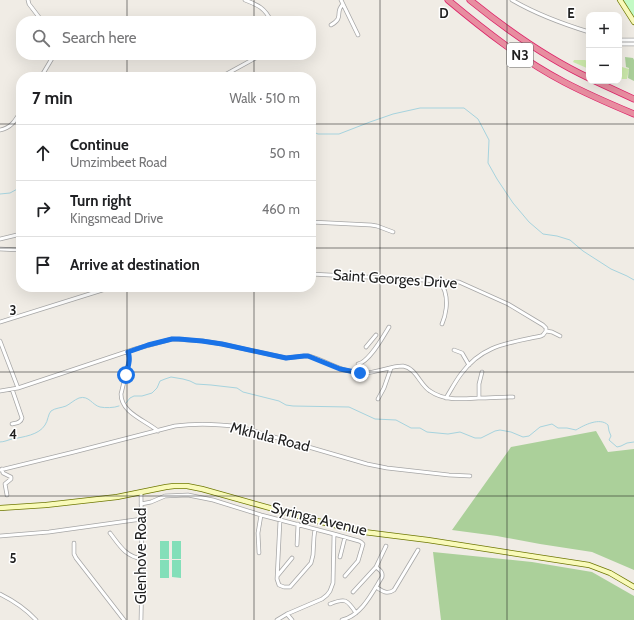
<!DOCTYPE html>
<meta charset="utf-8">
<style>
body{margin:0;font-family:Cabin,sans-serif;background:#f2f2f2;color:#202124}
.controls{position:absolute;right:12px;top:12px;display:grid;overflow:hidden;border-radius:8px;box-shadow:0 4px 16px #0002}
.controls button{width:36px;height:36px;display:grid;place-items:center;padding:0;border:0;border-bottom:1px solid #e0e0e0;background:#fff;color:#202124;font:20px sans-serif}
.stop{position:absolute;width:12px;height:12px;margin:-9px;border:3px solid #1a73e8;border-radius:50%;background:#fff}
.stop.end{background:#1a73e8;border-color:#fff;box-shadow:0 1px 4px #0008}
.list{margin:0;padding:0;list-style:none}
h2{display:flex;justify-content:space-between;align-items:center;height:52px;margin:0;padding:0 16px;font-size:17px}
h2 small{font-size:13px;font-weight:400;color:#757577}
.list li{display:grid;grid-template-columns:26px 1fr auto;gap:12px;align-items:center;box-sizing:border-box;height:56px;padding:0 16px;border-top:1px solid #e0e0e0}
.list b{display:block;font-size:15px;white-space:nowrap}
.list p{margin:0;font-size:13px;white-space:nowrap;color:#757577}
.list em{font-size:13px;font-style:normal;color:#757577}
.icon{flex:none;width:22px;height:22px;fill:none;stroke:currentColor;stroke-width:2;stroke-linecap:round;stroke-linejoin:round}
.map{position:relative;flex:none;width:634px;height:620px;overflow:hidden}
.search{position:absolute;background:#fff;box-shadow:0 4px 16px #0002;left:16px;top:16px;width:300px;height:44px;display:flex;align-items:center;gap:10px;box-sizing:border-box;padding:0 14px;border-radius:16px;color:#757577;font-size:15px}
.panel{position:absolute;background:#fff;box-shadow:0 4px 16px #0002;left:16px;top:72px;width:300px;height:220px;border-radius:16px}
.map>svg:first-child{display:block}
.grass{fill:#cceaab}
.forest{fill:#abd09a}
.park{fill:#c3fac5}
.pitch{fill:#83dfb9}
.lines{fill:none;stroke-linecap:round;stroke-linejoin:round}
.stream{stroke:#a6d3de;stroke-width:1}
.street-casing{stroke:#a6a6a6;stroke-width:4.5}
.secondary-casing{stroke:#6f7804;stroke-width:6}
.highway-casing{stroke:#dc2469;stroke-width:7}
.street{stroke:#fff;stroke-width:3}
.secondary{stroke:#f9faba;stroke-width:4.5}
.highway{stroke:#e88da0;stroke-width:5.5}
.route{stroke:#1a73e8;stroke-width:5}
.grid{fill:none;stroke:#1f1f1f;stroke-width:1;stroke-opacity:0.55}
.labels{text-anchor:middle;stroke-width:3;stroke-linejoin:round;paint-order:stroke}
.shield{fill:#fff;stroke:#626262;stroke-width:1}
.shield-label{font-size:14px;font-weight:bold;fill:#1f1f1f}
.street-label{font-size:15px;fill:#1f1f1f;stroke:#fff}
.grid-label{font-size:13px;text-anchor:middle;font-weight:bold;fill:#1f1f1f;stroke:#fff;stroke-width:3;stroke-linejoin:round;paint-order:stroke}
</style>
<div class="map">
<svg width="634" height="620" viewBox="0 0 634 620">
<rect width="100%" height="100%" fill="#f0ece5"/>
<!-- grass -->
<path class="grass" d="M574,60H585L589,62V69L573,62Z
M622,67L629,69L627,79H619V69Z"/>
<!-- forest -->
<path class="forest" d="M625,57L633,58L634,60V81L628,78L629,68L626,67Z
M596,431L608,452L634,449V570L592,552L540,544L497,536L452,530L511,447Z
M433,552L532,562L592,572L634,596V620H441Z"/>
<!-- park -->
<path class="park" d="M621,0H634V21Z"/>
<!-- pitch -->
<path class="pitch" d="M160,541H169V559H160Z
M172,541H181V559H172Z
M160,560H169V578H160Z
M172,560H181V578L172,577Z"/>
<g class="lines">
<!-- stream -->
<path class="stream" d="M311,131L318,134H339L370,122L393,114L420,108H464L478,119L489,140L488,163L497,179L513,203L529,222L543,234L557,236L570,240L583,251L611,269L627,276L634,280
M0,194L10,193L21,187
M126,403L130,398L134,396H142L152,393L157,388L160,381L165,379L171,377L183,379L190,381L196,384L211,385L237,388L243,392L279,401L286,405L293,406L349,407L375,419L396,420L411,428H420L427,432L448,434L460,432L475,438H481L495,431L500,430L511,432L523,437L529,436L540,427L552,424L558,428H567L576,430C584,425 600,417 608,425L609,431L611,436L609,440L617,447L621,446L627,443L634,442
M0,442C4,442 8,440 12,439C23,437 39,435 45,425C48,421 48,414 51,411C55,408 61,408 66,406C70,404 74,400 79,398C89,395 92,405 100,407C105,408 114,408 119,406"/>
<defs>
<path id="street" d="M28,0L29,4L42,21
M245,0C258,5 265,8 271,21
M341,0L358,35
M512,0C536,14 563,24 589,32
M331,25C345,17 334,13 343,4
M619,40H634
M619,44H634
M41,77L54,55
M221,77L261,55
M0,130C11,128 15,121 21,111
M311,222L371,225L377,226L393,232
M0,239L21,234
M0,249L21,250
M311,274L459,282L508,304L543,325L546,328V331
M439,280C441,284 444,288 445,292C448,302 446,315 442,324
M0,322L112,287
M546,331L552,332L560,336
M0,341L18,388
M366,347L376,335
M454,350L462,353L469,365
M128,352L129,357V361L121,394C121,413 145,420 158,431
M358,364C369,362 383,337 389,327
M0,391L18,388L135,349L172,339L203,341L222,344L286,358L304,356H309C327,361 343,373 363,373C377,373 390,366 403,366C416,368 420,385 430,391C444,401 462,399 478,398C490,398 501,397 513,397
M446,398C451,390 455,382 461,374C482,345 508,343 541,336L543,335L546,331
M479,398V384L482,372
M378,399L384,388L391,368
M12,424C16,423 21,423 22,418L12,389
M2,469L3,473L11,477V479L5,484L7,495
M0,470L74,452L175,426C196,423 219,424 240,427L367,464L387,468L449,475L470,476
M141,492L142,571L141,620
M141,504L151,502L165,496L188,495L213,500L261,515L334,534
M280,520L277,579L279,585L284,587H290L311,563L313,555L314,537L315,529
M110,533C120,546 125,556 142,559
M0,536L49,532L142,519
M74,543V554L76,558L124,620
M297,545L298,524
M259,553L258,533L261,515
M340,557L345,537
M376,567L386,546
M278,575L292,558
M376,587C382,591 387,595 394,590L418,550
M0,594C14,601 26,609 36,620
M330,604C345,598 347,599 356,613
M287,614L292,620
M277,620L287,614L322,599L327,595L330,591L333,583L334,534L359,541L361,542L363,544L358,561L345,576
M342,620C362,615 372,593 382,577C383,572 380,570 376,567L353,592"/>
<path id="secondary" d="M620,0L634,22
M0,508L46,505L117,497L166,487L174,486H187L202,489L313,520L364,532L428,540L589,565L610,573L634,587"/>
<path id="highway" d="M448,0C484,30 522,60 564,82C587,94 610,104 634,114
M470,0C507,30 546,58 589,78
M595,81L634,99"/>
</defs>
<!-- street casing -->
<use href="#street" class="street-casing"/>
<!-- secondary casing -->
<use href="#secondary" class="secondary-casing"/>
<!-- highway casing -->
<use href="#highway" class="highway-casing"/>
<!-- street -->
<use href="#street" class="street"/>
<!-- secondary -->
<use href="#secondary" class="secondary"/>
<!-- highway -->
<use href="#highway" class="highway"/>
</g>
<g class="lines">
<!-- route -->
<path class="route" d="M126,375C128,367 131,359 128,352L148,345L172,339H179L202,341L222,344L286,358L304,356H308L340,369L360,373"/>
</g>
<!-- grid -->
<path class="grid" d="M127,0V21M254,0V21M380,0V620M507,0V620M127,55V77M254,55V77M0,124H21M311,124H634M0,248H21M311,248H634M127,287V620M254,287V620M0,372H634M0,496H634"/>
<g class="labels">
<!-- shield labels -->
<rect class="shield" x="507" y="43" width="26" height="24" rx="3"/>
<g class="shield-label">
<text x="520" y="60">N3</text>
</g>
<!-- street labels -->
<g class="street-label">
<text transform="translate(395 279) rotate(4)" y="5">Saint Georges Drive</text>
<text transform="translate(270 437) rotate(14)" y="5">Mkhula Road</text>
<text transform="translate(319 519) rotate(14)" y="5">Syringa Avenue</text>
<text transform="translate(141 556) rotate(-90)" y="5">Glenhove Road</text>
</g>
</g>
<g class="grid-label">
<text x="444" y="18">D</text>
<text x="571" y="18">E</text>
<text x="13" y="315">3</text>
<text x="13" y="439">4</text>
<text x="13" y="563">5</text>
</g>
</svg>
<div class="controls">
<button>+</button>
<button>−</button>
</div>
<div class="stop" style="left:126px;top:375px"></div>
<div class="stop end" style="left:360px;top:373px"></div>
<div class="search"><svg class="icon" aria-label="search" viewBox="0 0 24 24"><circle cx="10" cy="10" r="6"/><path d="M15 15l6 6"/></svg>Search here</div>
<section class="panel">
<h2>7 min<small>Walk · 510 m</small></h2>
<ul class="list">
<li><svg class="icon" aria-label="ahead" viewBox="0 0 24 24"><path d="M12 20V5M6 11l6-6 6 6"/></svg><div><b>Continue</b><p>Umzimbeet Road</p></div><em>50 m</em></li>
<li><svg class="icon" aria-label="right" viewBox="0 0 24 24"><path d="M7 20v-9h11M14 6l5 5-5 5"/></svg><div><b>Turn right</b><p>Kingsmead Drive</p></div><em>460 m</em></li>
<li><svg class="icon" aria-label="arrive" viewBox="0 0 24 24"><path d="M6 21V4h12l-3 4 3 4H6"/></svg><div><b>Arrive at destination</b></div></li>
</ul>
</section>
</div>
